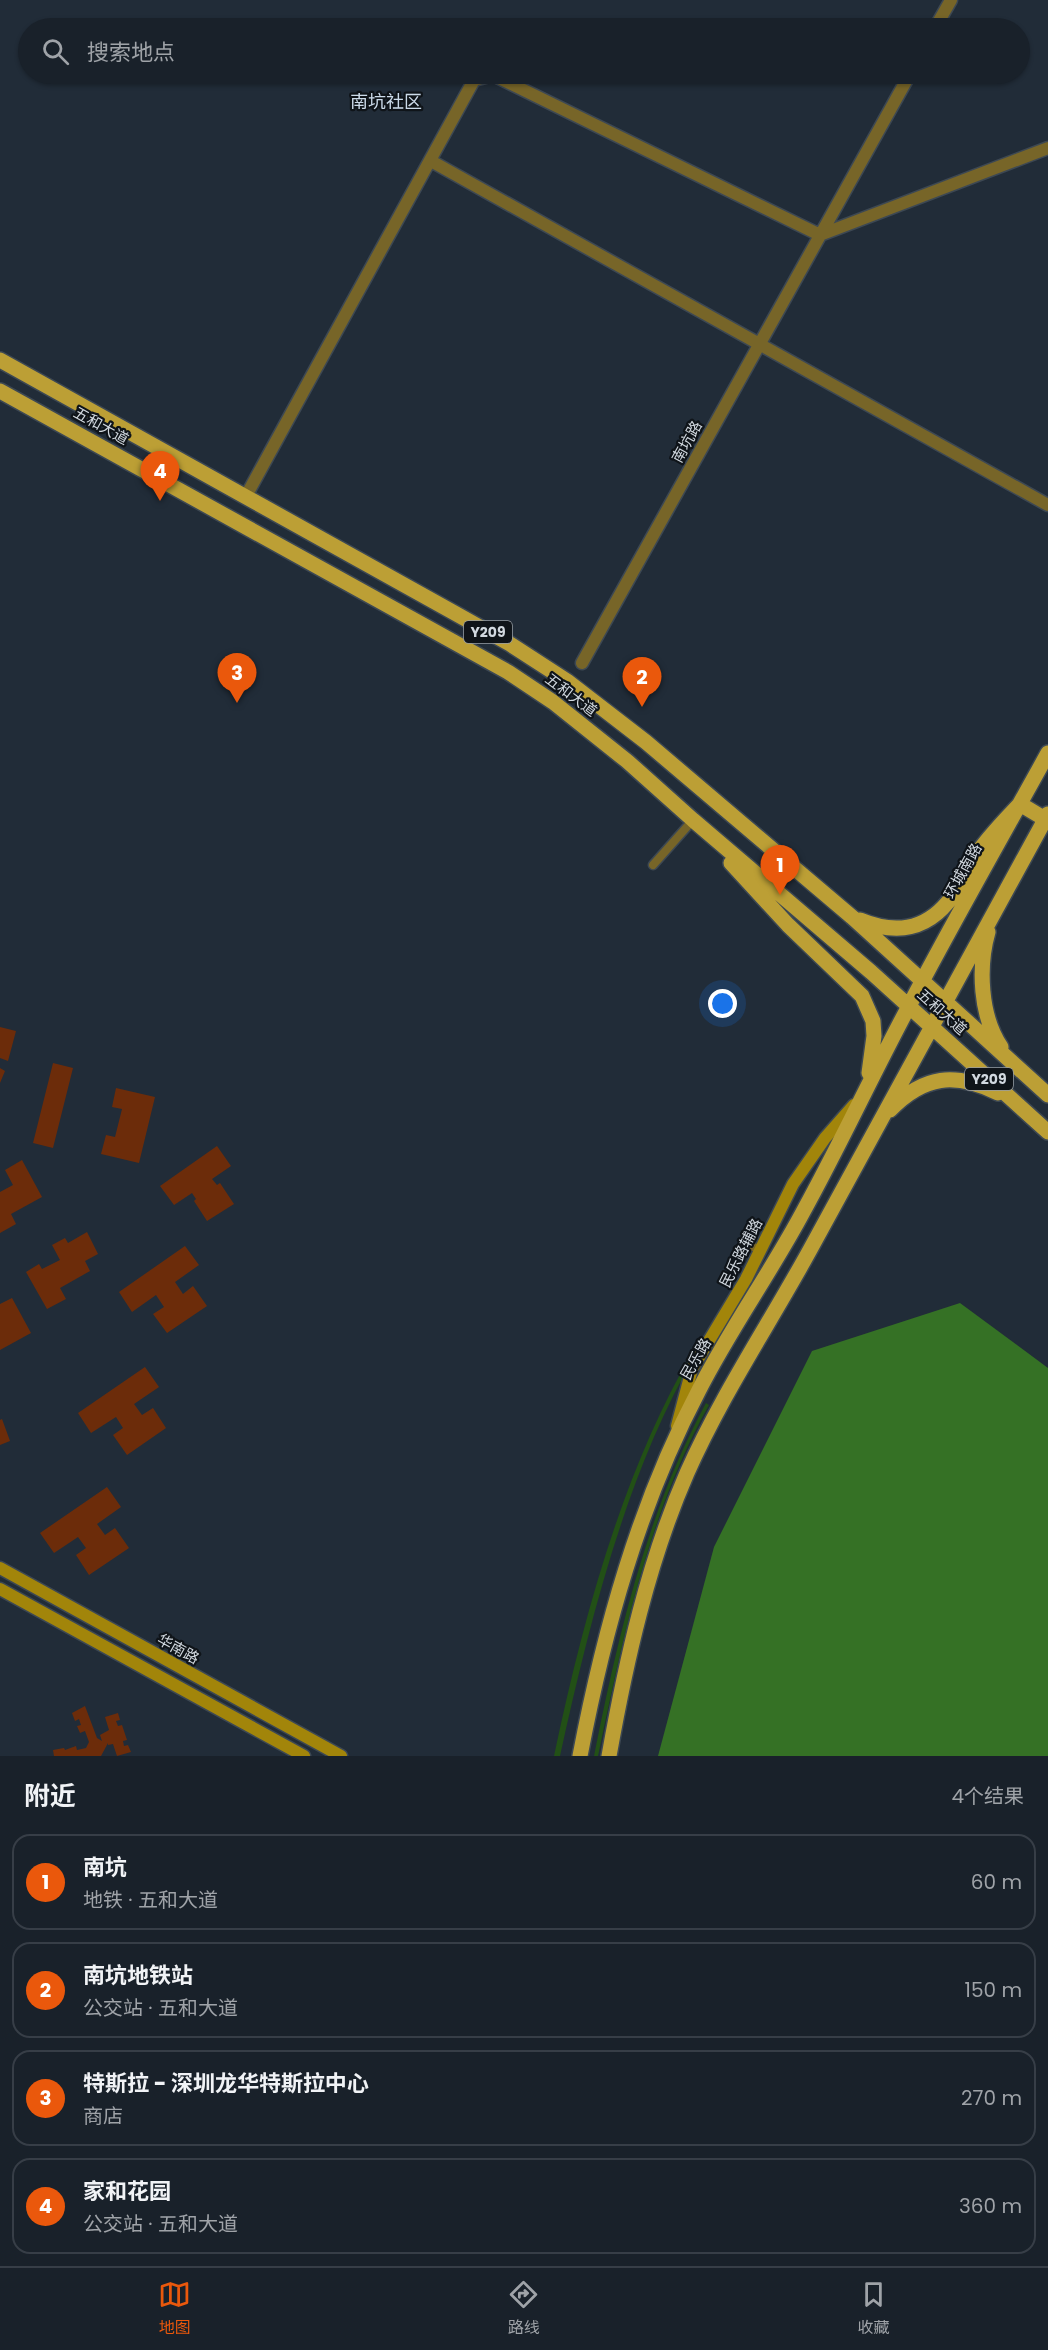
<!DOCTYPE html>
<html lang="zh">
<meta charset="utf-8">
<style>
body{margin:0;font-family:Poppins,"Noto Sans SC",sans-serif;background:#262e36;color:#f1f3f6}
.you{position:absolute;left:723px;top:1004px;width:21px;height:21px;margin:-15px;border:4px solid #fff;border-radius:50%;background:#1a73e8;box-shadow:0 0 0 9px #1a73e833}
.badge{display:grid;place-items:center;width:39px;height:39px;border-radius:50%;background:#ea580c;color:#fff;font-size:20px;font-weight:700}
.pin{position:absolute;translate:-50% -50px;filter:drop-shadow(0 2px 3px #0008)}
.pin::after{content:'';position:absolute;top:32px;width:21px;height:18px;background:inherit;clip-path:polygon(0 0,100% 0,50% 100%)}
.list{margin:0;padding:0;list-style:none}
h2{display:flex;justify-content:space-between;align-items:center;height:78px;margin:0;padding:0 24px;font-size:26px}
h2 small{font-size:20px;font-weight:400;color:#9fa3a8}
.list li{display:grid;grid-template-columns:39px 1fr auto;gap:18px;align-items:center;box-sizing:border-box;height:96px;margin:0 12px 12px;padding:0 12px;border:2px solid #373e47;border-radius:18px}
.list b{display:block;font-size:22px;white-space:nowrap}
.list p{margin:0;font-size:20px;white-space:nowrap;color:#9fa3a8}
.list em{font-size:20px;font-style:normal;color:#9fa3a8}
.icon{flex:none;width:33px;height:33px;fill:none;stroke:currentColor;stroke-width:2;stroke-linecap:round;stroke-linejoin:round}
.map{position:relative;flex:none;width:1048px;height:1756px;overflow:hidden}
.search{position:absolute;background:#19212a;box-shadow:0 2px 4px #0004;left:18px;right:18px;top:18px;height:66px;display:flex;align-items:center;gap:15px;box-sizing:border-box;padding:0 21px;border-radius:33px;color:#9fa3a8;font-size:22px}
.sheet{height:510px;background:#19212a}
nav{display:flex;justify-content:space-around;align-items:center;box-sizing:border-box;height:84px;border-top:2px solid #373e47;background:#19212a;font-size:16px;color:#9fa3a8}
nav a{display:grid;justify-items:center;gap:3px}
nav .on{color:#ea580c}
.map>svg:first-child{display:block}
.green{fill:#225016}
.forest{fill:#357125}
.building{fill:#6c2c0a}
.lines{fill:none;stroke-linecap:round;stroke-linejoin:round}
.service-casing{stroke:#3d4853;stroke-width:11}
.minor-casing{stroke:#3d4853;stroke-width:15}
.secondary-casing{stroke:#3d4853;stroke-width:15}
.primary-casing{stroke:#3d4853;stroke-width:18}
.service{stroke:#776528;stroke-width:8}
.minor{stroke:#776528;stroke-width:12}
.secondary{stroke:#a2850a;stroke-width:12}
.primary{stroke:#bc9f35;stroke-width:15}
.labels{text-anchor:middle;stroke-width:4.5;stroke-linejoin:round;paint-order:stroke}
.shield{fill:#0f1419;stroke:#979da4;stroke-width:1.5}
.shield-label{font-size:14px;font-weight:bold;fill:#d1d8df}
.street-label{font-size:15px;fill:#d1d8df;stroke:#0f1419}
.quarter-label{font-size:18px;fill:#cbdae9;stroke:#0f1419}
</style>
<div class="map">
<svg width="1048" height="1756" viewBox="0 0 1048 1756">
<rect width="100%" height="100%" fill="#212c38"/>
<!-- green -->
<path class="green" d="M693,1351L696,1354C627,1470 589,1624 560,1756H554C583,1619 622,1473 693,1351Z
M706,1403L709,1405C649,1512 623,1637 598,1756H594C618,1635 647,1512 706,1403Z"/>
<!-- forest -->
<path class="forest" d="M960,1303L1048,1368V1756H658L714,1547L812,1351Z"/>
<!-- building -->
<path class="building" d="M0,1027L16,1031L8,1061L0,1058Z
M53,1063L73,1068L53,1148L33,1143Z
M0,1068L5,1071L0,1083Z
M116,1088L155,1097L139,1163L101,1154L106,1135L115,1137L122,1109L112,1107Z
M217,1146L231,1166L212,1179L217,1185L220,1183L234,1204L207,1221L194,1201L196,1199L192,1193L174,1205L160,1186Z
M22,1160L42,1197L11,1214L16,1224L0,1233V1192L13,1185L5,1170Z
M87,1232L98,1254L85,1261L90,1271L60,1288L66,1299L47,1309L26,1272L39,1264L42,1269L60,1260L52,1245L65,1238L68,1243Z
M185,1246L199,1265L175,1282L183,1294L193,1286L207,1306L167,1333L153,1314L164,1307L156,1295L132,1312L119,1292Z
M12,1298L31,1333L0,1350V1304Z
M145,1367L159,1387L134,1404L142,1415L153,1408L166,1428L127,1455L113,1435L123,1428L116,1417L91,1433L78,1413Z
M2,1419L10,1441L0,1445V1420Z
M107,1487L121,1507L97,1524L105,1535L115,1528L129,1548L89,1575L76,1555L86,1548L78,1537L54,1553L40,1533Z
M85,1706L97,1738L102,1741L100,1735L109,1730L105,1717L118,1713L120,1720L116,1721L118,1726L122,1725L127,1740L123,1741L124,1746L128,1745L131,1752L117,1756L113,1744L108,1745V1743L101,1756H54L53,1750L64,1748L65,1750L76,1746L77,1750L86,1748L89,1742L85,1731L80,1733L77,1726L81,1725L79,1719L75,1721L72,1713Z"/>
<g class="lines">
<defs>
<path id="service" d="M653,865L693,820
M747,1244L760,1250"/>
<path id="minor" d="M935,28L951,0
M431,161L1048,505
M246,496L474,80L493,75L820,235L1048,148
M582,663L910,74"/>
<path id="secondary" d="M677,1426L692,1369L746,1279L793,1184L825,1138L854,1105
M0,1568L341,1756
M0,1589L304,1756"/>
<path id="primary" d="M0,360L451,611L510,644L567,681L646,742L852,917L1048,1095
M0,391L508,672L553,702L627,761L693,820L871,972L1048,1132
M731,863L788,925L862,996L873,1021L874,1036L869,1073
M860,920C894,934 924,931 948,902C959,889 965,872 974,858C987,838 1004,821 1020,804L1045,819
M988,932C978,967 980,1016 1001,1047
M890,1110C924,1075 955,1072 998,1093
M580,1756C604,1630 639,1504 699,1390C730,1329 771,1272 803,1212C840,1145 872,1075 908,1008C953,922 1001,838 1048,753
M609,1756C626,1661 648,1562 687,1473C722,1394 770,1323 811,1248C891,1104 968,958 1048,814"/>
</defs>
<!-- service casing -->
<use href="#service" class="service-casing"/>
<!-- minor casing -->
<use href="#minor" class="minor-casing"/>
<!-- secondary casing -->
<use href="#secondary" class="secondary-casing"/>
<!-- primary casing -->
<use href="#primary" class="primary-casing"/>
<!-- service -->
<use href="#service" class="service"/>
<!-- minor -->
<use href="#minor" class="minor"/>
<!-- secondary -->
<use href="#secondary" class="secondary"/>
<!-- primary -->
<use href="#primary" class="primary"/>
</g>
<g class="labels">
<!-- shield labels -->
<g class="shield">
<rect x="464" y="621" width="48" height="22" rx="4.5"/>
<rect x="965" y="1068" width="48" height="22" rx="4.5"/>
</g>
<g class="shield-label">
<text x="488" y="637">Y209</text>
<text x="989" y="1084">Y209</text>
</g>
<!-- street labels -->
<g class="street-label">
<text transform="translate(101 426) rotate(29)" y="5">五和大道</text>
<text transform="translate(687 442) rotate(-61)" y="5">南坑路</text>
<text transform="translate(571 695) rotate(37)" y="5">五和大道</text>
<text transform="translate(963 871) rotate(-61)" y="5">环城南路</text>
<text transform="translate(942 1012) rotate(42)" y="5">五和大道</text>
<text transform="translate(741 1253) rotate(-63)" y="5">民乐路辅路</text>
<text transform="translate(696 1359) rotate(-60)" y="5">民乐路</text>
<text transform="translate(178 1649) rotate(29)" y="5">华南路</text>
</g>
<!-- quarter labels -->
<g class="quarter-label">
<text x="386" y="108">南坑社区</text>
</g>
</g>
</svg>
<div class="you"></div>
<div class="pin badge" style="left:780px;top:895px">1</div>
<div class="pin badge" style="left:642px;top:707px">2</div>
<div class="pin badge" style="left:237px;top:703px">3</div>
<div class="pin badge" style="left:160px;top:501px">4</div>
<div class="search"><svg class="icon" aria-label="search" viewBox="0 0 24 24"><circle cx="10" cy="10" r="6"/><path d="M15 15l6 6"/></svg>搜索地点</div>
</div>
<section class="sheet">
<h2>附近<small>4个结果</small></h2>
<ul class="list">
<li><span class="badge">1</span><div><b>南坑</b><p>地铁 · 五和大道</p></div><em>60 m</em></li>
<li><span class="badge">2</span><div><b>南坑地铁站</b><p>公交站 · 五和大道</p></div><em>150 m</em></li>
<li><span class="badge">3</span><div><b>特斯拉 - 深圳龙华特斯拉中心</b><p>商店</p></div><em>270 m</em></li>
<li><span class="badge">4</span><div><b>家和花园</b><p>公交站 · 五和大道</p></div><em>360 m</em></li>
</ul>
</section>
<nav>
<a class="on"><svg class="icon" aria-label="map" viewBox="0 0 24 24"><path d="M3 6l6-2 6 2 6-2v14l-6 2-6-2-6 2zM9 4v14M15 6v14"/></svg>地图</a>
<a><svg class="icon" aria-label="directions" viewBox="0 0 24 24"><path d="M12 3l9 9-9 9-9-9zM9 14v-3h6M13 9l2 2-2 2"/></svg>路线</a>
<a><svg class="icon" aria-label="saved" viewBox="0 0 24 24"><path d="M7 4h10v16l-5-4-5 4z"/></svg>收藏</a>
</nav>
